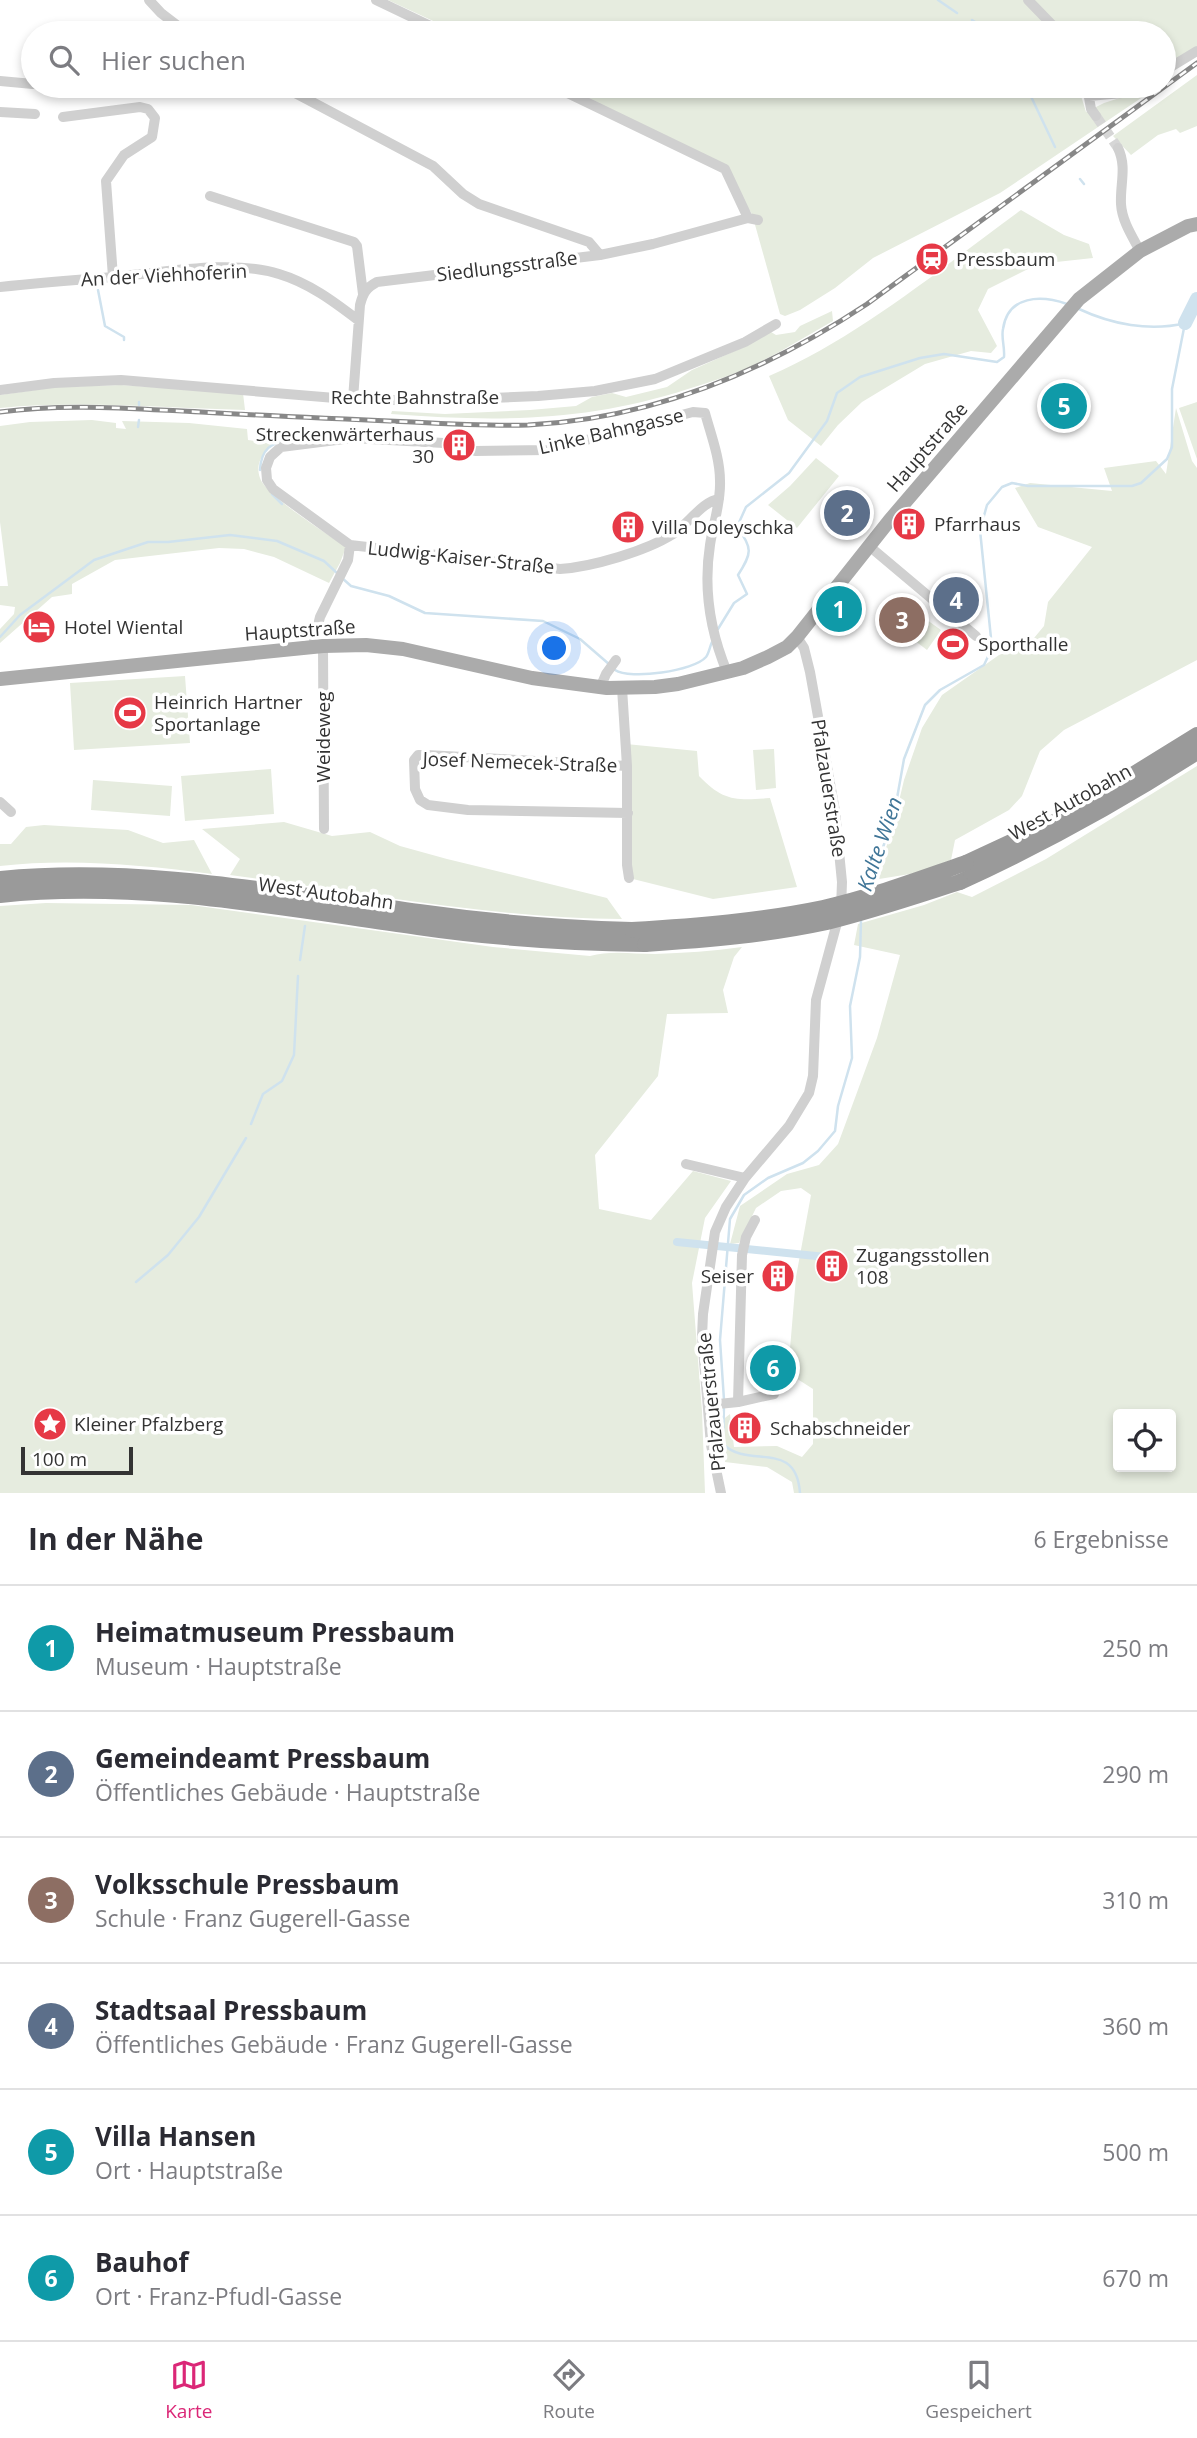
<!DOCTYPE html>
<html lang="de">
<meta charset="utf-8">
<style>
body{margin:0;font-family:"Open Sans",sans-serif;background:#f7f7f7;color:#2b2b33}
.controls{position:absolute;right:21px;bottom:21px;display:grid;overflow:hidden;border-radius:7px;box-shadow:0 4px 10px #0003}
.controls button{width:63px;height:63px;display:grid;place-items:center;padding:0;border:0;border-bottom:2px solid #e1e1e2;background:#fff;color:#2b2b33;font:35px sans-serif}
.scale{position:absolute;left:21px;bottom:18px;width:112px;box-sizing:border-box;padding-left:7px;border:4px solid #333;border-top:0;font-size:19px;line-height:24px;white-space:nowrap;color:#333;-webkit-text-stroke:5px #fff;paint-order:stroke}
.you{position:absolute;left:555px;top:649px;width:24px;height:24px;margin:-18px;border:5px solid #fff;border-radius:50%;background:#1a73e8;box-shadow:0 0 0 10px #1a73e833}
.badge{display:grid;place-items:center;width:46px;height:46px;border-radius:50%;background:#db2777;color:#fff;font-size:23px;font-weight:700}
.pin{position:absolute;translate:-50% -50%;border:4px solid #fff;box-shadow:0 2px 7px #0006}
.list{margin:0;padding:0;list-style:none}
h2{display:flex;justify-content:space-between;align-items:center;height:91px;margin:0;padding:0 28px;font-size:30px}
h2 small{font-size:23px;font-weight:400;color:#7c7c81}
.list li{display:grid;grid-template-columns:46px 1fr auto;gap:21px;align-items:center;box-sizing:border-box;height:126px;padding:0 28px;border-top:2px solid #e1e1e2}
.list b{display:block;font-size:26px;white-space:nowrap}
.list p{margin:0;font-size:23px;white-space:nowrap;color:#7c7c81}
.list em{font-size:23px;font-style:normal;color:#7c7c81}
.icon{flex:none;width:38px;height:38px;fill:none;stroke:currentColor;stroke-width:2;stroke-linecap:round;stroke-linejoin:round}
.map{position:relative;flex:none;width:1197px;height:1493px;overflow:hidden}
.search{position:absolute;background:#fff;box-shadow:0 4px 10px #0003;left:21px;right:21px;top:21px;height:77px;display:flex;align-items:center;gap:18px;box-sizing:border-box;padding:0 24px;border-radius:38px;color:#7c7c81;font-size:26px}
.sheet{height:847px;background:#fff}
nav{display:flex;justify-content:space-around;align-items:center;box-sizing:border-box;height:98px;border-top:2px solid #e1e1e2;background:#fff;font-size:19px;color:#7c7c81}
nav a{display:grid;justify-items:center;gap:4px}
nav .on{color:#db2777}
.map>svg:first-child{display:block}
.green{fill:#e6ecdf;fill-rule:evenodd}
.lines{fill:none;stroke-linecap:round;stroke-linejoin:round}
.stream{stroke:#cfe2ee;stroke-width:2.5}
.canal{stroke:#cfe2ee;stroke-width:8}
.river{stroke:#cfe2ee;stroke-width:14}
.minor-tunnel{stroke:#d6d6d6;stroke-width:10;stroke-dasharray:10 5;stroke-linecap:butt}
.minor{stroke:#d0d0d0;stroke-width:10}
.major{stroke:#ababab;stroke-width:14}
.highway{stroke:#9a9a9a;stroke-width:16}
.rail-casing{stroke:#888;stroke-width:5}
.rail{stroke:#fff;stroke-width:2.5;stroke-dasharray:8;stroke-linecap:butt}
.highway-bridge{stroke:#9a9a9a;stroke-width:16}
.labels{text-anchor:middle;stroke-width:7;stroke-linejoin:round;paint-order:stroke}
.poi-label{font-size:19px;fill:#333;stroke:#fff;text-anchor:start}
.street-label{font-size:19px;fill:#333;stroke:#fff}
.water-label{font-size:21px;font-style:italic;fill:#3f7597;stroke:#fff}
</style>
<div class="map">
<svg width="1197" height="1493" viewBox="0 0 1197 1493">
<rect width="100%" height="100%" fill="#fff"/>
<!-- green -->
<path class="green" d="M388,0H1197V46L1164,66V33H1068L1037,28L1041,33H459Z
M1197,75V126L1180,133L1176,129L1158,135L1131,155L1113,136Z
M567,86H1078L1086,112L1104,103L1129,95L1146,86H1159L1000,193L873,258L835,288L800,310L785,316L780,314L752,214L723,170Z
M1021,210L1064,235L1089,244L1093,258L1038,264L988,289L978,310L997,346L991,353L971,351L925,364L862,402L838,425L821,446L788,420L769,376C861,336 941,268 1021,210Z
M832,311L833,321C808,335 783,351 758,363C736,374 711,382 688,389C586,422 497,422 391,414L392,411L445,414L530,410L576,406L592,397L612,393L626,397L667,387L692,370L746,346L771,332L776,335L795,332L800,326Z
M121,385L243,393L245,410C163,408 82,400 0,408V395L56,387Z
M1197,402V459L1179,408Z
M1176,408L1192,461L1197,468V660L1064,730L1040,751L1022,796L1009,810L955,840L951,860L916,873L873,880L891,835L904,780L922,728L942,695L999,655L1029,644L1044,626L1048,602L1092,547L1038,527L1015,488L1030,483L1112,491L1104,468L1156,461L1166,474Z
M92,420L116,423V428L126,429L122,421L189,423L247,429L248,440L272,444C262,454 255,464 260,478C266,496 328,534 346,547L340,563L329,583L274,557L244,549L219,548L115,560L72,584V594L52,597L0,643V629L14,614L15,607L0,605V586H8L0,522V426L30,422Z
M816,458L839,476L797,528L768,505L790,486Z
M920,615L941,630L927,650L906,634Z
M185,676L190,743L74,750L70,683Z
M626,744L697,751L699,776C723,801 736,801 770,798L797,887L713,899L629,878Z
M774,749L776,788L756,790L753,750Z
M1197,766V1493H794L792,1482L767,1467L725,1462L721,1421L730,1414L734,1447L777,1446L802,1457L813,1444V1389L788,1373L796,1277L811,1195L801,1188L781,1191L756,1208L739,1243L730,1244L740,1206L787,1174L819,1165L838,1144L877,1038L900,955L854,945L858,924L924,905L957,892L972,897L1046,859ZM1118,1414H1171V1467H1118Z
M271,769L274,814L185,821L181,776Z
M93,780L172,786L170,816L91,810Z
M284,822L332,836L370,832L400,846L447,859L607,898L622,919C490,918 360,892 230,875L240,859L202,829Z
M44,825L128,830L163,843L194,840L212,874C143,865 70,858 0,866V844H11L26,827Z
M46,903L191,905L493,947L590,956C611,950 633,954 655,954C684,953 713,951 742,947L734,957L723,990L728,1013L667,1014L658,1076L595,1155L599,1209L651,1220L693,1171L731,1181L705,1218L692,1283L702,1411L705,1493H0V906Z"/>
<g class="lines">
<!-- stream -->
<path class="stream" d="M938,0L957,13
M972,20L992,33
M1026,86L1055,147
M1080,179L1084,184
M98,290L105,326L124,337V340
M139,402V405
M138,427L139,420
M260,470C261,449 271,442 291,440
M272,494L282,504
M342,578L351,586L389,596L425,613L543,621L580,639L610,665
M718,629L734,603L747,594L738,575C752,553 753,548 737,527L746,507L789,473L827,421L837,393L860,377L920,358L944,354L997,362L1004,357C1005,347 1001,338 1003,329C1008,295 1041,295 1067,304
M0,637L20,615L94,560L148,542H168L230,535L277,541L324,561L337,573
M615,670C630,680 694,671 706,657C709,653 710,646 712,642
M862,893L867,874L880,856L894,815L904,759L925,705L940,690L984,665L992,648L980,530L987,505L1002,487L1012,483L1028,486H1132L1141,483L1167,459L1172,447V389L1185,323C1150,332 1111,324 1079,309
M300,960L305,926
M251,1124L263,1094L282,1081L294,1055L298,976
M136,1282L168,1255L199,1217L246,1138
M724,1400L720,1340L730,1219L744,1195L768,1178L803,1163L818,1151L835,1131L838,1106L852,1058L850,1006L860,957L861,920
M724,1406L723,1444C749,1470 796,1438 800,1493"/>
<!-- canal -->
<path class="canal" d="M677,1242L826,1257"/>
<!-- river -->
<path class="river" d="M1185,323L1197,299"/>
<!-- minor-tunnel -->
<path class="minor-tunnel" d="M1096,116L1118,148"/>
<!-- minor -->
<path class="minor" d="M149,0L161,13L187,33
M376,0L445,33
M1028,0L1060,33
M1164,71L1197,51
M0,81L33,84
M282,86L433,166L463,194L479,204L589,242L600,255
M553,86L725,169L748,218
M1087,86L1091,109L1096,116
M1089,96L1122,93L1135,86
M0,112L35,114
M63,117L140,107L148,109L155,118L152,137L124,155L106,181L113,277
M1118,148C1127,167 1120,184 1121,204C1122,221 1132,236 1140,251
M210,196L354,242L357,246L363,294
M0,287C38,283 75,280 113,277C162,273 232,259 279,274C309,283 333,301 358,320
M0,390L54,383L121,380L359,400H442L538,396L595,391L655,379L745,342L776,324
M353,399L360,305C363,293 366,288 377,282L600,255L653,244L748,218L758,220
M444,443L352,438L281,447L270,457L266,468L267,480L273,489L350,545L560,569C592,567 646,551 673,534C688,524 703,501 719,499
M475,451L548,450L693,412L705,413C711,435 720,458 720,481C721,503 713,524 710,545C703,590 710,631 727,672
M869,546L976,636
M313,646L320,617L348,560L350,545
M323,646L324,829
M600,688L606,674L616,660
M622,688L627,766V865L629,878
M627,766L426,755H418L414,760L415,789L420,800L428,805L468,810L628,813
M0,802L11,812
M686,1164L745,1178
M738,1402L742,1255L746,1237L755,1220
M709,1405L738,1402L774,1394
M721,1493L711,1445L702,1337L703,1314L715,1232L726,1207L745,1178L789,1126L809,1093L813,1076L816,1000L841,908L842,882L835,811L810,672L804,648L797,637"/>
<!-- major -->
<path class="major" d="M0,679L323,646L366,645L403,649L532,678L607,688L655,687L678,684L743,668L768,657L787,647L797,637L889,521L1079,299L1140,251L1188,226L1197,224"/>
<!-- highway -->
<path class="highway" d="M966,863L1063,818L1197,735
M0,879C141,865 281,893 419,912C490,922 560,928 632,930
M960,882C1043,844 1121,801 1197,752
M0,895C140,880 280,908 418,927C493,938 569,943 645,944"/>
<defs>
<path id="rail" d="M0,412C67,403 134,409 201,412C271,416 341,419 412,422C450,424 489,426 528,425C651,419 766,371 867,304L1197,63"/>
</defs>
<!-- rail casing -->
<use href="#rail" class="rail-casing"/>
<!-- rail -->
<use href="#rail" class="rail"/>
<!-- highway-bridge -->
<path class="highway-bridge" d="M632,930C697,926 760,921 823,908C872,897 919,879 966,863
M645,944C706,940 767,935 827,922C872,911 916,896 960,882"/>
</g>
<!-- icons -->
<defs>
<symbol id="station-disc" viewBox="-11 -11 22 22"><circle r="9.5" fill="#e63946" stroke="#fff"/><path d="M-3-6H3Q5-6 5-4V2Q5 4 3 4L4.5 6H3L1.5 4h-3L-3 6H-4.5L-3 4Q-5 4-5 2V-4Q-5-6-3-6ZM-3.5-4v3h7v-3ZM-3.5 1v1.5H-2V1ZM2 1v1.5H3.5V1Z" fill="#fff"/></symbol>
<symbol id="building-disc" viewBox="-11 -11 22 22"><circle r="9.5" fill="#e63946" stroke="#fff"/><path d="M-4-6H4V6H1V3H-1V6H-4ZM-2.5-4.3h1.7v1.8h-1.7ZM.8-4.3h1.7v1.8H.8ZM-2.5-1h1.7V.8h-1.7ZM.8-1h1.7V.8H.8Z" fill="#fff"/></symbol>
<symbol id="hotel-disc" viewBox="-11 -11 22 22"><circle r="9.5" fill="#e63946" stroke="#fff"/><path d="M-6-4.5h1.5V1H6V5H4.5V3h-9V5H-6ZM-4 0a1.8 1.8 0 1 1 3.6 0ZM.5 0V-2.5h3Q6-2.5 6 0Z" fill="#fff"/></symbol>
<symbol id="stadium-disc" viewBox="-11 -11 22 22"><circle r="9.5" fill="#e63946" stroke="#fff"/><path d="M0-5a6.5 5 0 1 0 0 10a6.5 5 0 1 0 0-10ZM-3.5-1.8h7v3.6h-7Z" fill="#fff"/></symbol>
<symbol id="sight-disc" viewBox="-11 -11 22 22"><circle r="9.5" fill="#e63946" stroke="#fff"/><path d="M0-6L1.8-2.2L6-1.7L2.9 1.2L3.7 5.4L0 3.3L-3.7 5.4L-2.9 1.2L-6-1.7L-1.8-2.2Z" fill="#fff"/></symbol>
</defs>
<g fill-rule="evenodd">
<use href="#station-disc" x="913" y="240" width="38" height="38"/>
<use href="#building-disc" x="440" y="426" width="38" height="38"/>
<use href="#building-disc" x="890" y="505" width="38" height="38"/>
<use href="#building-disc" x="609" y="508" width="38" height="38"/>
<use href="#hotel-disc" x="20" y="608" width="38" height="38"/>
<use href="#stadium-disc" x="934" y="625" width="38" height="38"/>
<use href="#stadium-disc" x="111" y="694" width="38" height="38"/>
<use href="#building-disc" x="813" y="1247" width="38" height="38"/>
<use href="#building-disc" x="759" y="1257" width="38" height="38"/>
<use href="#sight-disc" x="31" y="1405" width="38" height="38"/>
<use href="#building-disc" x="726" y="1409" width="38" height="38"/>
</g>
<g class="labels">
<!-- poi labels -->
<g class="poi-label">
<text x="956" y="266">Pressbaum</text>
<text x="434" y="441" text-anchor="end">Streckenwärterhaus<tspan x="434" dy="22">30</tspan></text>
<text x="934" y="531">Pfarrhaus</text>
<text x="652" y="534">Villa Doleyschka</text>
<text x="64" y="634">Hotel Wiental</text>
<text x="978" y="651">Sporthalle</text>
<text x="154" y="709">Heinrich Hartner<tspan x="154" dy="22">Sportanlage</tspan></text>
<text x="856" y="1262">Zugangsstollen<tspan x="856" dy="22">108</tspan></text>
<text x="754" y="1283" text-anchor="end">Seiser</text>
<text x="74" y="1431">Kleiner Pfalzberg</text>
<text x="770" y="1435">Schabschneider</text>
</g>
<!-- street labels -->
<g class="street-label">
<text transform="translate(507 266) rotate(-7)" y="7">Siedlungsstraße</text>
<text transform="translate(164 275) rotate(-3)" y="7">An der Viehhoferin</text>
<text x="415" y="404">Rechte Bahnstraße</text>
<text transform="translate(611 431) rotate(-13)" y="7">Linke Bahngasse</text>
<text transform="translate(927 447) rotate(-49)" y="7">Hauptstraße</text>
<text transform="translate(461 557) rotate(6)" y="7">Ludwig-Kaiser-Straße</text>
<text transform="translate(300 630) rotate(-4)" y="7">Hauptstraße</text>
<text transform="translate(323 737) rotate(-90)" y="7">Weideweg</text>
<text transform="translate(520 762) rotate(2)" y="7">Josef Nemecek-Straße</text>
<text transform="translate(829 788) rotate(81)" y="7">Pfalzauerstraße</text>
<text transform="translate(1070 802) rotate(-29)" y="7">West Autobahn</text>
<text transform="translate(326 893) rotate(8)" y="7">West Autobahn</text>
<text transform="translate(711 1402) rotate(-96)" y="7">Pfalzauerstraße</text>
</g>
<!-- water labels -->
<g class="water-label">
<text transform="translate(880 844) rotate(-71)" y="7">Kalte Wien</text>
</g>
</g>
</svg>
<div class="controls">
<button><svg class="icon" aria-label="locate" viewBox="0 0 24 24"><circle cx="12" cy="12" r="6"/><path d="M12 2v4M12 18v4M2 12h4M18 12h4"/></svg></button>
</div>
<div class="scale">100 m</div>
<div class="you"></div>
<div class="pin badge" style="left:839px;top:609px;background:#0f9aa8">1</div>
<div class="pin badge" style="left:847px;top:513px;background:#5c6f8a">2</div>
<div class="pin badge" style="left:902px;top:620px;background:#8d6e63">3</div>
<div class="pin badge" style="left:956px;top:600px;background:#5c6f8a">4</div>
<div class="pin badge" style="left:1064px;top:406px;background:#0f9aa8">5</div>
<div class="pin badge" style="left:773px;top:1368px;background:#0f9aa8">6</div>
<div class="search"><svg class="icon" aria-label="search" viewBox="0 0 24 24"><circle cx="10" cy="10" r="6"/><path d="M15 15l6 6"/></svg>Hier suchen</div>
</div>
<section class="sheet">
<h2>In der Nähe<small>6 Ergebnisse</small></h2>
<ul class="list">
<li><span class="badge" style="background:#0f9aa8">1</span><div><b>Heimatmuseum Pressbaum</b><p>Museum · Hauptstraße</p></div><em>250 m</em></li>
<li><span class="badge" style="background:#5c6f8a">2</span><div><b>Gemeindeamt Pressbaum</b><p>Öffentliches Gebäude · Hauptstraße</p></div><em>290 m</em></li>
<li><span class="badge" style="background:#8d6e63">3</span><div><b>Volksschule Pressbaum</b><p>Schule · Franz Gugerell-Gasse</p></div><em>310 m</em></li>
<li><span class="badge" style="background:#5c6f8a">4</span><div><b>Stadtsaal Pressbaum</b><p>Öffentliches Gebäude · Franz Gugerell-Gasse</p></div><em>360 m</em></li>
<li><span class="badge" style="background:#0f9aa8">5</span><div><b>Villa Hansen</b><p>Ort · Hauptstraße</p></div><em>500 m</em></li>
<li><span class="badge" style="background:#0f9aa8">6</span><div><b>Bauhof</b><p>Ort · Franz-Pfudl-Gasse</p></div><em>670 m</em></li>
</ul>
</section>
<nav>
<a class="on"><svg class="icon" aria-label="map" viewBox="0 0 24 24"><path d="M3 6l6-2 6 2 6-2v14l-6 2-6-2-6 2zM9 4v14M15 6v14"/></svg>Karte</a>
<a><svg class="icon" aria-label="directions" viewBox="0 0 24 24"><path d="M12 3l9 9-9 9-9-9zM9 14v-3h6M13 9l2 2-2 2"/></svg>Route</a>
<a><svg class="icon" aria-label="saved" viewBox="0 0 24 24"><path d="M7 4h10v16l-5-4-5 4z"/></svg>Gespeichert</a>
</nav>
